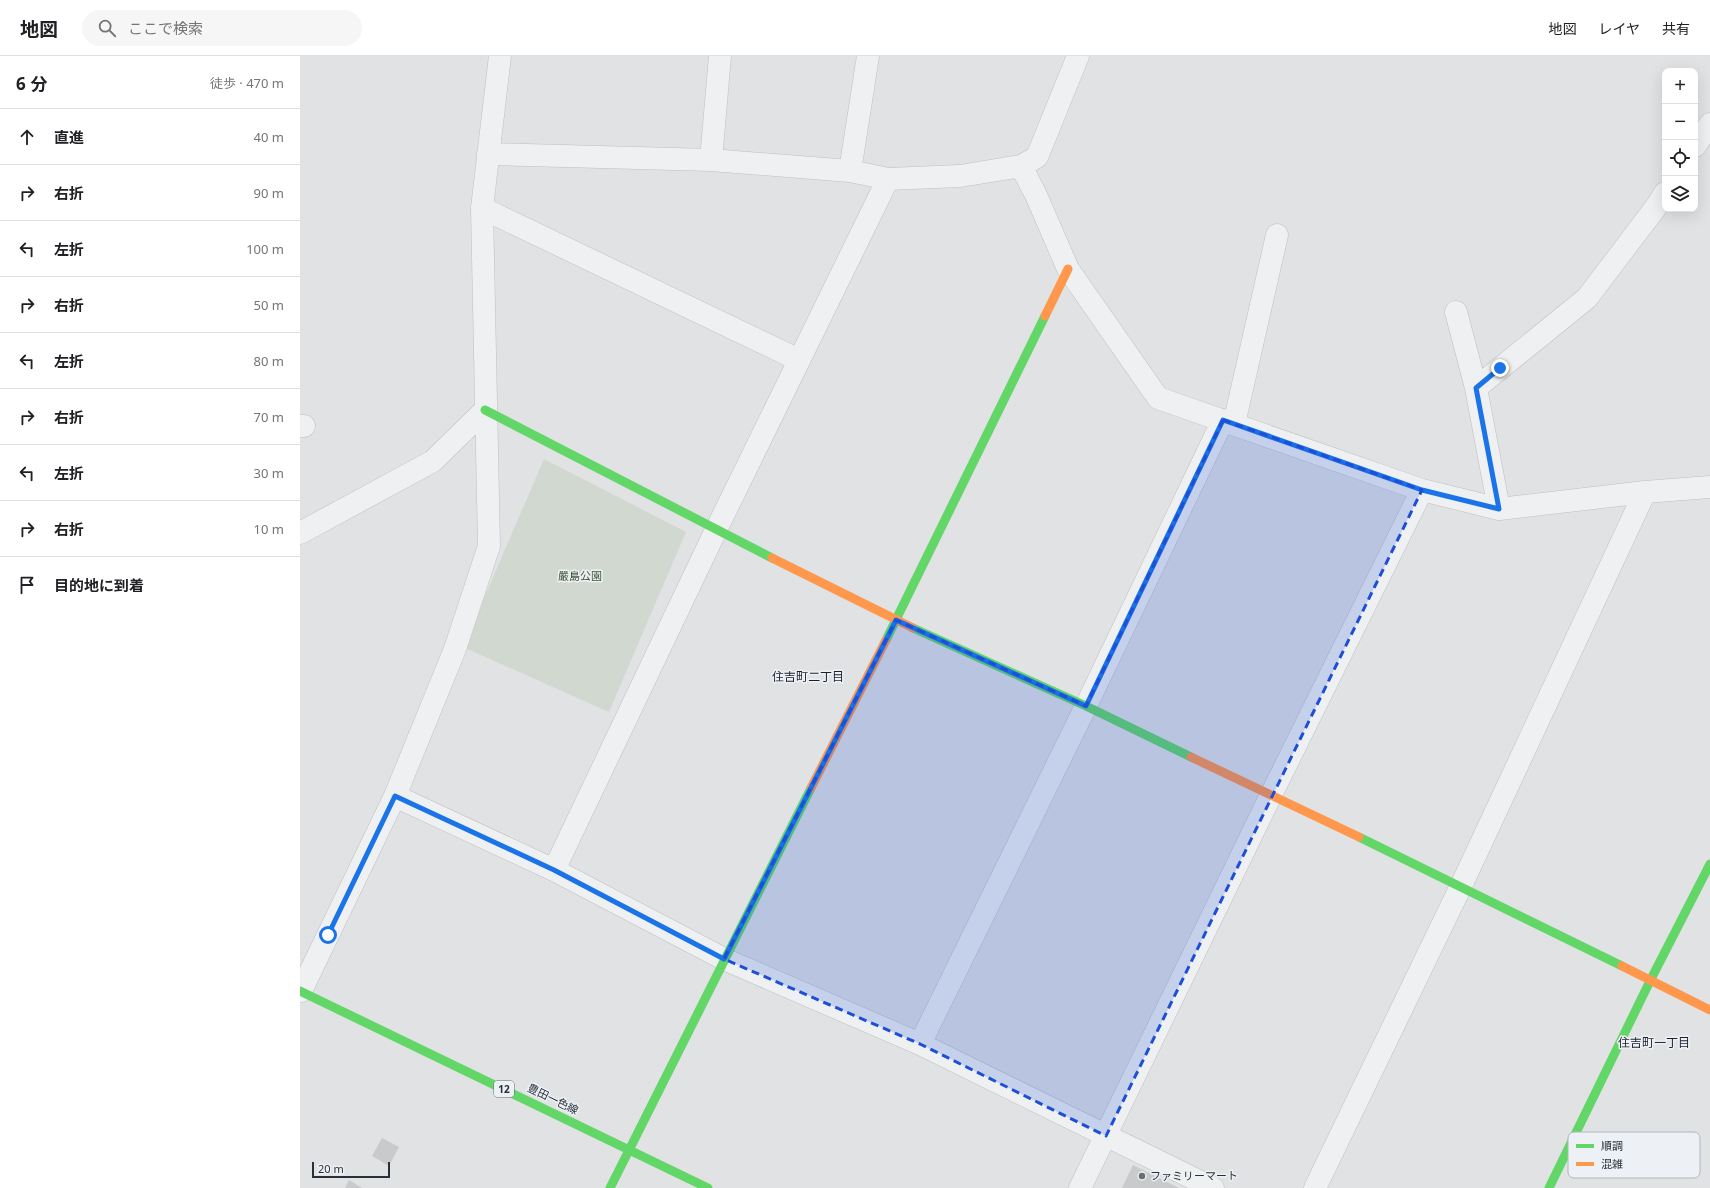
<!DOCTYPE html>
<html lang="ja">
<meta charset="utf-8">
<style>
body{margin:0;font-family:"Noto Sans","Noto Sans JP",sans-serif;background:#f6f6f6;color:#202124}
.controls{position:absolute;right:12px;top:12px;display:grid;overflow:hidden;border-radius:8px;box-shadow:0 4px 16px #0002}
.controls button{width:36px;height:36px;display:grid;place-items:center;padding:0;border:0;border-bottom:1px solid #e0e0e0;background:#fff;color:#202124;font:20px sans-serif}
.scale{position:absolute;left:12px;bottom:10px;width:78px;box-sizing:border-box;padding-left:4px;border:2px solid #29303b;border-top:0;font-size:11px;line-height:14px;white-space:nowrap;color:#29303b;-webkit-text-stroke:3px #edf0f4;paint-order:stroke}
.stop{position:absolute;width:12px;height:12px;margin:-9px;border:3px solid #1a73e8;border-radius:50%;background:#fff}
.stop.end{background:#1a73e8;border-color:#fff;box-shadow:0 1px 4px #0008}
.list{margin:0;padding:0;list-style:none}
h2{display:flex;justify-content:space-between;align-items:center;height:52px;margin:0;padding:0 16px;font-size:17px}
h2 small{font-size:13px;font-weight:400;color:#757577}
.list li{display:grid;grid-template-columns:26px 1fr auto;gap:12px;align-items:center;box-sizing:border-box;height:56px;padding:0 16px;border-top:1px solid #e0e0e0}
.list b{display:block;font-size:15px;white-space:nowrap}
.list em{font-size:13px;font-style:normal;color:#757577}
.icon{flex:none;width:22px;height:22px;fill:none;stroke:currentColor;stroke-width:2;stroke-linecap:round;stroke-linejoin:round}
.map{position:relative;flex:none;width:1410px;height:1132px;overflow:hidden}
header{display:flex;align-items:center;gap:24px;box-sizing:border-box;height:56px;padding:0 20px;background:#fff;border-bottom:1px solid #e0e0e0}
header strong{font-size:19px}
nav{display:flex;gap:22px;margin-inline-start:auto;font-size:14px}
.search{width:280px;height:36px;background:#f6f6f6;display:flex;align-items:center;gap:10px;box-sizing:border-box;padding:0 14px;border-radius:22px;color:#757577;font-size:15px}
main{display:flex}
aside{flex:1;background:#fff}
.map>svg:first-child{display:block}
.green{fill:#d1d8d0}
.building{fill:#c8cacc}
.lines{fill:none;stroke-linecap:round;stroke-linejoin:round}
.street-casing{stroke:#bec0c2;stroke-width:23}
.street{stroke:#eff0f1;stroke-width:22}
.fast{stroke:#63d668;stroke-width:9}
.slow{stroke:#ff974d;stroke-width:9}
.route{stroke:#1a73e8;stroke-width:5}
.marked{fill:#1d4ed8;fill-opacity:0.2;stroke:#1d4ed8;stroke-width:3;stroke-dasharray:8 5;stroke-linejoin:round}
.poi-dot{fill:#696e76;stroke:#edf0f4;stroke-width:1.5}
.labels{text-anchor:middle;stroke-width:3;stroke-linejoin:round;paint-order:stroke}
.shield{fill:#edf0f4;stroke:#646a72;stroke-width:1}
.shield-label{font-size:10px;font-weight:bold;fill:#29303b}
.park-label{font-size:11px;fill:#3e5638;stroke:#edf0f4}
.street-label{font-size:11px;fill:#29303b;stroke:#edf0f4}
.poi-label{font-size:11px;fill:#29303b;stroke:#edf0f4;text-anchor:start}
.neighbourhood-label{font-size:12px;fill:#1b212c;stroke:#edf0f4}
.key{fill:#edf0f4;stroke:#b2b6bc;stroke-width:1}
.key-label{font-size:11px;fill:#29303b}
</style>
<header>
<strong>地図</strong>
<div class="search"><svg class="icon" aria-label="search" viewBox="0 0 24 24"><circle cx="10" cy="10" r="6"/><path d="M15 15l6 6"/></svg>ここで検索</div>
<nav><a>地図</a><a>レイヤ</a><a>共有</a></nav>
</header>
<main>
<aside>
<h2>6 分<small>徒歩 · 470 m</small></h2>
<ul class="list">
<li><svg class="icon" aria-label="ahead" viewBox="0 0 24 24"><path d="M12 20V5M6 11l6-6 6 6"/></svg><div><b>直進</b></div><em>40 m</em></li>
<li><svg class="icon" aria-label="right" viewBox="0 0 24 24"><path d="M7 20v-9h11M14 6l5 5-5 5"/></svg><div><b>右折</b></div><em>90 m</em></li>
<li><svg class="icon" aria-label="left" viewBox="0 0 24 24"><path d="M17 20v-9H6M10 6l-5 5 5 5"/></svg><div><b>左折</b></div><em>100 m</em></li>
<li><svg class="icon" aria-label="right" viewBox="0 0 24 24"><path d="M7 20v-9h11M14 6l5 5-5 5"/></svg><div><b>右折</b></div><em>50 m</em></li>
<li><svg class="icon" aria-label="left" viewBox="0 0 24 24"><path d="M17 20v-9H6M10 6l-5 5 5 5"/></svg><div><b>左折</b></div><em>80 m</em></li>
<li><svg class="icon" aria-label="right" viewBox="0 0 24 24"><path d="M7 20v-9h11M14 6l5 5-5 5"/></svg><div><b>右折</b></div><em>70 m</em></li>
<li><svg class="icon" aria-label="left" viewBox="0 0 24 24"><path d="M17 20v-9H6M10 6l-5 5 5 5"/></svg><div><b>左折</b></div><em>30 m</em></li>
<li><svg class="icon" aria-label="right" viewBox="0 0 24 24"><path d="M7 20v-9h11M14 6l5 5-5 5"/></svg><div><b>右折</b></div><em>10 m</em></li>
<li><svg class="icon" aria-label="arrive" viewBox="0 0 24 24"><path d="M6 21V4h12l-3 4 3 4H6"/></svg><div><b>目的地に到着</b></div></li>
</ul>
</aside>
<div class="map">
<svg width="1410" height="1132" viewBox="0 0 1410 1132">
<rect width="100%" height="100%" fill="#e0e2e4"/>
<!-- green -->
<path class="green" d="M244,403L386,476L309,656L163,591Z"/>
<!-- building -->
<path class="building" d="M82,1082L99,1091L89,1110L72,1100Z
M833,1109L879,1132H822Z
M49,1124L62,1132H45Z"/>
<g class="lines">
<defs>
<path id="street" d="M1395,90L1410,68
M188,98L411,104L550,115L588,123L660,120L721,110L737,101L778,0
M411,104L420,0
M721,110L736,139L768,213L858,342L1122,434L1199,453L1345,436L1410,431
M550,115L568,0
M182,152L499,304
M1156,256L1176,332L1199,453
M1176,332L1287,242L1356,151L1365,137
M934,368L977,179
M0,370H4
M0,477L133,405L185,354
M95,740L254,814L424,903L620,988L913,1132
M254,814L416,474L588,123
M1,935L95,740L155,593L189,490L182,152L200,0
M620,988L786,650L923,364
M780,1132L971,739L1122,434
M1015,1132L1161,830L1345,436"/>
</defs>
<!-- street casing -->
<use href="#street" class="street-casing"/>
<!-- street -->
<use href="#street" class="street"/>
<!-- fast -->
<path class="fast" d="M185,354L472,502
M613,572L786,650L891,701
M586,584L745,260
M1059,781L1322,910
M0,935L408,1132
M310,1132L511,732
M1249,1132L1350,925L1410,808"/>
<!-- slow -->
<path class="slow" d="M745,260L768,213
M472,502L613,572
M891,701L1059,781
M511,732L586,584
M1322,910L1410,954"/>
</g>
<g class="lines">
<!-- route -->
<path class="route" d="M28,879L95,740L254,814L424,903L596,564L786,650L923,364L1122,434L1199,453L1176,332L1200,312"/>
</g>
<!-- marked area -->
<path class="marked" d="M923,364L1122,434L806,1080L620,988L424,903L596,564L786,650Z"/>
<!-- markers -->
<circle class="poi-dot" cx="842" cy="1120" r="4"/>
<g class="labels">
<!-- shield labels -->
<rect class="shield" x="194" y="1025" width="20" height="16" rx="3"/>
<g class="shield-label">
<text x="204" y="1037">12</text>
</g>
<!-- park labels -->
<g class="park-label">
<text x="280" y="524">嚴島公園</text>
</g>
<!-- street labels -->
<g class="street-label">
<text transform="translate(253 1043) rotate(26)" y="4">豊田一色線</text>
</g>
<!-- poi labels -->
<g class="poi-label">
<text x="850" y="1124">ファミリーマート</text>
</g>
<!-- neighbourhood labels -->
<g class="neighbourhood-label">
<text x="508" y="625">住吉町二丁目</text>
<text x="1354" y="991">住吉町一丁目</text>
</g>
</g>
<!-- legend -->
<rect x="1268" y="1076" width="132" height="46" rx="6" class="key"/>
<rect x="1276" y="1088" width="18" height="4" fill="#63d668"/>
<rect x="1276" y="1106" width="18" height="4" fill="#ff974d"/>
<g class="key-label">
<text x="1301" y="1094">順調</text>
<text x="1301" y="1112">混雑</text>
</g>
</svg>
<div class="controls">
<button>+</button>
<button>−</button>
<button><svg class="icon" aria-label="locate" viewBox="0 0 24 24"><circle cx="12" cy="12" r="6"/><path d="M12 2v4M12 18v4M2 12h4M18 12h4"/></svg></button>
<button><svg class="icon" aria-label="layers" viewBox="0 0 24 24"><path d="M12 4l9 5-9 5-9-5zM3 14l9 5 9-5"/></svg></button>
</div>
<div class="scale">20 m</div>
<div class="stop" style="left:28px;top:879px"></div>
<div class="stop end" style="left:1200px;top:312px"></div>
</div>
</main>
